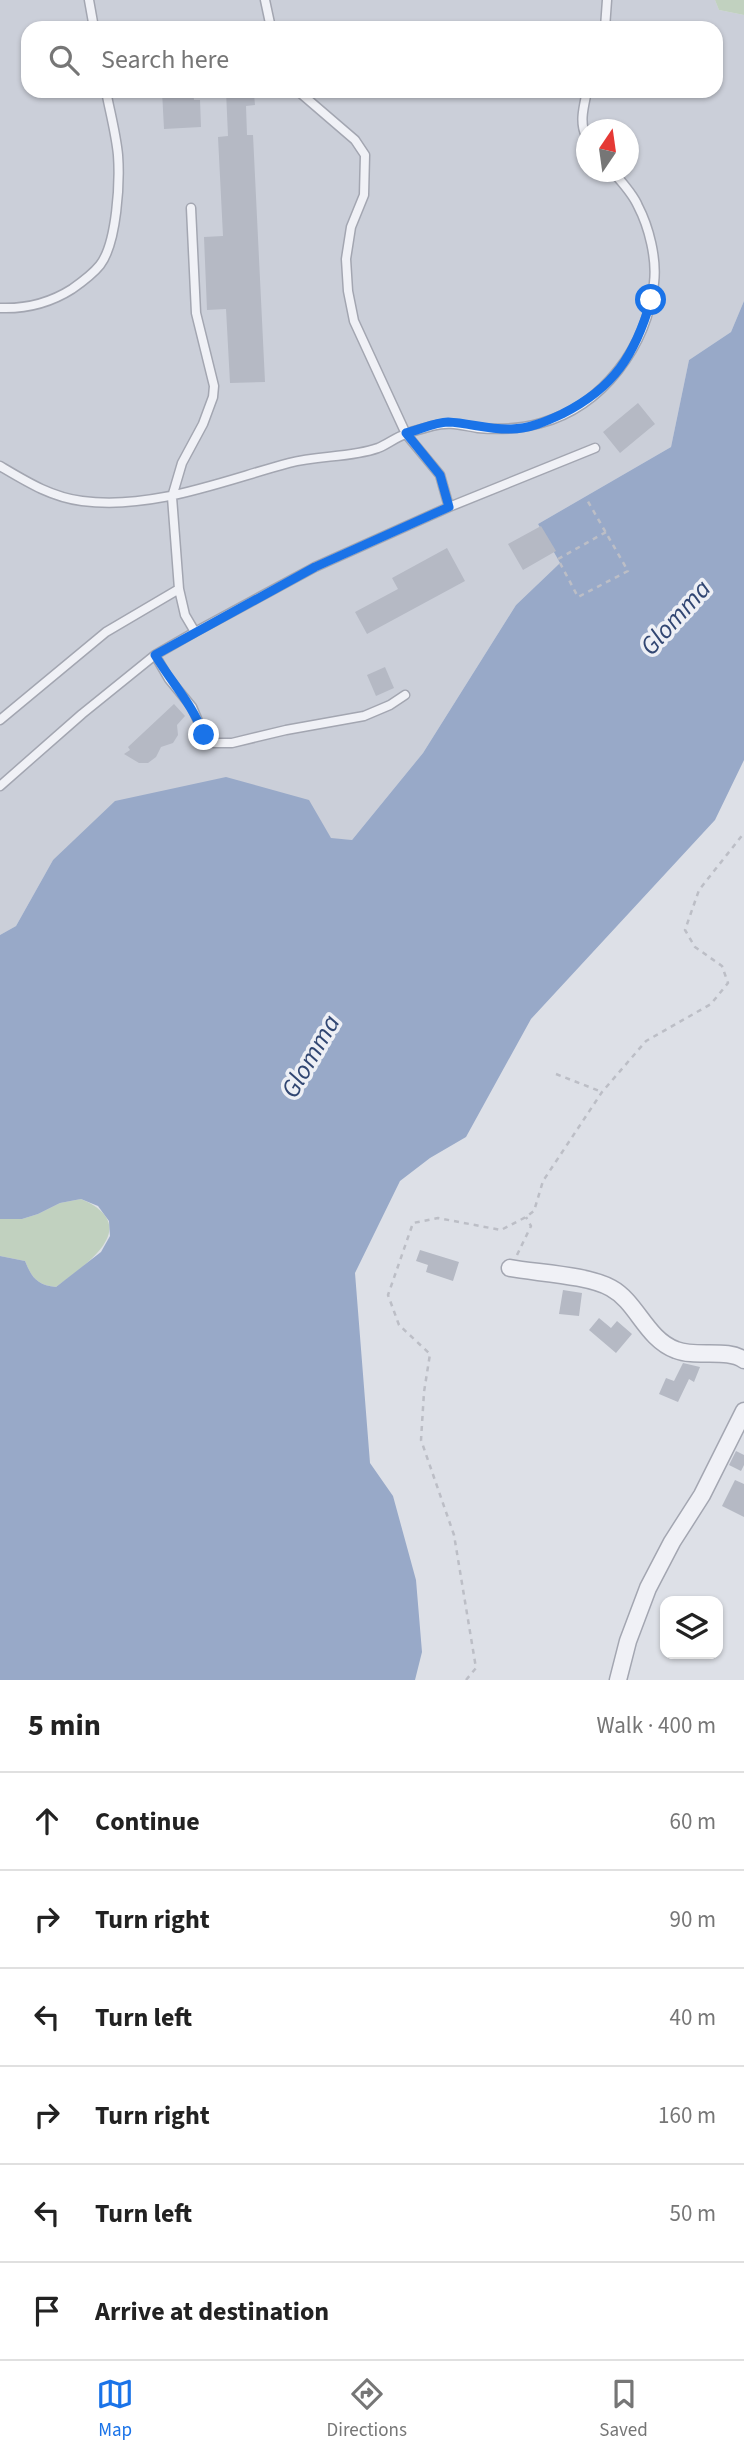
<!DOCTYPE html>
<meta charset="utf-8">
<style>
body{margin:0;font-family:"Source Sans 3",sans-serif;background:#f6f6f6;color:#222}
.controls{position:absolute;right:21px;bottom:21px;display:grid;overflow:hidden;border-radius:14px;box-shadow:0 2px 5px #0004}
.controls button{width:63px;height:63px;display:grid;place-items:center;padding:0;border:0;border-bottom:2px solid #e0e0e0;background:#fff;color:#222;font:35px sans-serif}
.compass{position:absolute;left:576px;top:119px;width:63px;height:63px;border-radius:50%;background:#fff;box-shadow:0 2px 5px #0004;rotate:13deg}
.stop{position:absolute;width:21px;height:21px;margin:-16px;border:5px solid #1a73e8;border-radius:50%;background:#fff}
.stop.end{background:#1a73e8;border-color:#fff;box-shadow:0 2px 7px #0008}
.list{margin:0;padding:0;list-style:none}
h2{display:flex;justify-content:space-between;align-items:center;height:91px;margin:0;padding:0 28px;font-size:30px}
h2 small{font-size:23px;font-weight:400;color:#767676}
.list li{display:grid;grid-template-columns:46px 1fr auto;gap:21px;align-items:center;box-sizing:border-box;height:98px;padding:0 28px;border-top:2px solid #e0e0e0}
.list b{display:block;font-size:26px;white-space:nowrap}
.list em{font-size:23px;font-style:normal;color:#767676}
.icon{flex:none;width:38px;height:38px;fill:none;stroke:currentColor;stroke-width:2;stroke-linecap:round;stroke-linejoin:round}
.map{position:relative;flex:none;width:744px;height:1680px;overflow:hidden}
.search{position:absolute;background:#fff;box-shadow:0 2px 5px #0004;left:21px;right:21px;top:21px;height:77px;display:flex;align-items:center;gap:18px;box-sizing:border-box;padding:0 24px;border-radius:21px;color:#767676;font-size:26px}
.sheet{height:679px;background:#fff}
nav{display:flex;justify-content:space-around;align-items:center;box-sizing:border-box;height:98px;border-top:2px solid #e0e0e0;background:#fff;font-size:19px;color:#767676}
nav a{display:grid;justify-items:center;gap:4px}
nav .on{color:#1a73e8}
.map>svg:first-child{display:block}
.built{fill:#cbcfd9;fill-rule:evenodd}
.green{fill:#c1d1bf}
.water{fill:#98a9c8}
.building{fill:#b5b9c4}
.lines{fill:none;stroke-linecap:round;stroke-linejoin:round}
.lane-casing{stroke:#a3a6b1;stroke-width:11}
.street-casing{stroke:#a3a6b1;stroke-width:19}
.path{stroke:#bcbec6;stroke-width:2.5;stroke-dasharray:5 5;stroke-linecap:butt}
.lane{stroke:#f0f1f6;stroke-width:8}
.street{stroke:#f0f1f6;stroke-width:16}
.route{stroke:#1a73e8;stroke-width:9}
.labels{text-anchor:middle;stroke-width:7;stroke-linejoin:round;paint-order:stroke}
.water-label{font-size:26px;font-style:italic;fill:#314672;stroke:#edeff5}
</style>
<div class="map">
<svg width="744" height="1680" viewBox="0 0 744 1680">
<rect width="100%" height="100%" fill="#dde0e7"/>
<!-- built -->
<path class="built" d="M0,0H715L719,10L744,15V301L731,332L689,360L671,447L538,524L560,563L516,605L423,753L352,840L331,839L308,800L53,860L16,926L0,935ZM28,28H716V91H28ZM586,130H628V172H586Z"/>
<!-- green -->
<path class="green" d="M715,0H744V15L719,10Z
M81,1199C144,1226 87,1264 56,1287C37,1285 32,1278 25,1261L0,1256V1219H22L38,1214L60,1203Z"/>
<!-- water -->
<path class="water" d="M744,301V760L715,820L531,1019L466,1137L430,1158L400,1181L355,1273L370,1463L393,1496L416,1580L422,1652L415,1680H0V1256L25,1261C32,1278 37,1285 56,1287L101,1252L110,1236L109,1221L98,1206L81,1199L60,1203L38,1214L22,1219H0V935L16,926L53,860L115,801L226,777L309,800L331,838L352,840L423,753L516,605L560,563L538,524L671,447L689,360L731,332Z"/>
<!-- building -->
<path class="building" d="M162,91H193L194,100H200L201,127L164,129Z
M226,91H245V94H254L255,105L246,106L247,135H253L265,382L230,383L226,309L207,310L204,237L223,236L218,137L228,136Z
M638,403L655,424L620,453L603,432Z
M541,526L556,551L523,570L508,544Z
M447,548L465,581L367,634L355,612L398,589L392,578Z
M385,667L394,688L376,696L367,675Z
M174,704L185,716L177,725L178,735L173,743L161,747L156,757L148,763H139L124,754L130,750L128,747Z
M420,1250L459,1262L453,1281L426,1272L428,1265L416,1261Z
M563,1290L582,1293L579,1316L559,1314Z
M599,1318L611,1328L617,1321L632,1334L616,1353L589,1330Z
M683,1363L700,1367L694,1382L689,1379L678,1402L659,1394L666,1378L674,1381Z
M736,1451L744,1455V1465L741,1471L729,1465Z
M735,1480L744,1484V1517L722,1506Z"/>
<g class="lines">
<defs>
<path id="lane" d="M89,0L94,28
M265,0L271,28
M605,28L607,0
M298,91L355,140L365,155L364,195L351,227L346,259L348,291L354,321L406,434L440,475L449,507
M586,136C579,122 584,106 587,91
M0,308C26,309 50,303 72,289C82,282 92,275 100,265C117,243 120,182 118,155C116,134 110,112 106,91
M0,466C27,482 51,497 82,501C153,510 222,481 289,463C318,455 350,458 378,448C388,444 396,437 406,434C414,430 423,429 432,426C450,421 460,425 478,428C500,430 520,429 541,423C603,406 647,346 654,283C657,259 649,227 638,206C633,194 622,182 613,172
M179,589L172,497L182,463L203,424L213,397L214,386L196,313L191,208
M155,655L169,679L192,707L204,735L213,743H232L286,730L364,716L390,705L405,695
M0,720L106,632L179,589L185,615L195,632
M0,786L82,714L155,655L195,632L315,567L449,507L595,448"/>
<path id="street" d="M510,1268C537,1273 588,1275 611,1288C637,1302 646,1339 676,1350C696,1358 728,1348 744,1360
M618,1680L628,1641L648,1588L672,1542L702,1495L744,1411"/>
</defs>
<!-- lane casing -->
<use href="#lane" class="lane-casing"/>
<!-- street casing -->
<use href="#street" class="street-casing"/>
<!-- path -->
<path class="path" d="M558,559L606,532
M560,563L578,597L628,571L586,498
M556,1074L602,1092
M517,1255L531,1226L526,1217
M466,1680L476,1668L454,1535L421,1440L424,1392L430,1354L399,1325L388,1295L413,1223L438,1218L501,1230L526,1217L534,1211L543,1181L602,1092L646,1041L711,1004L728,983L722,966L695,947L685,930L699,890L744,833"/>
<!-- lane -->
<use href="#lane" class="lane"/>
<!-- street -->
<use href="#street" class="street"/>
</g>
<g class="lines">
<!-- route -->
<path class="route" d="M204,735C192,704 172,683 155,655L315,567L449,507L440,475L406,433C419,430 435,422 448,422C469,423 490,430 511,429C529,429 547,421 562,414C614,388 635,355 651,300"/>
</g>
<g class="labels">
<!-- water labels -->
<g class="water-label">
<text transform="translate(675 617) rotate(-48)" y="9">Glomma</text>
<text transform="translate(310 1056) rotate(-60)" y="9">Glomma</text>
</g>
</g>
</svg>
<div class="controls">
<button><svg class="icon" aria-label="layers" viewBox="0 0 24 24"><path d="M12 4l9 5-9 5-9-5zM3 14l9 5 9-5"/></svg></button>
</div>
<svg class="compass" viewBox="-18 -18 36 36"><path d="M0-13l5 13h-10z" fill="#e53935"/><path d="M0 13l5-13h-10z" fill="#767676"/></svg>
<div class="stop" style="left:651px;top:300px"></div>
<div class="stop end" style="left:204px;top:735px"></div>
<div class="search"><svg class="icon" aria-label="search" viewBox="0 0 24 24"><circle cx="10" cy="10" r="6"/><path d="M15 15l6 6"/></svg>Search here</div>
</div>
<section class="sheet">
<h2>5 min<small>Walk · 400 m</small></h2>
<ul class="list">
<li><svg class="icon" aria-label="ahead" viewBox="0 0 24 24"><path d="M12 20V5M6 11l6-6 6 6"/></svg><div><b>Continue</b></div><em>60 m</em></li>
<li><svg class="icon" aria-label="right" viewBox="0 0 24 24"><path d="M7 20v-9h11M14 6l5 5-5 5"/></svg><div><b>Turn right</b></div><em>90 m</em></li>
<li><svg class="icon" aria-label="left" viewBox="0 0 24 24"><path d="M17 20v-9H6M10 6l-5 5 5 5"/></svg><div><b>Turn left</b></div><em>40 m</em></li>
<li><svg class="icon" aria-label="right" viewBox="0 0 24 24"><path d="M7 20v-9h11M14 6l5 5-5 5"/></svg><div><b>Turn right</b></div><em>160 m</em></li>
<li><svg class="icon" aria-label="left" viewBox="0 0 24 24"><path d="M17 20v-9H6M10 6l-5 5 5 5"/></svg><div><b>Turn left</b></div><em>50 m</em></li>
<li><svg class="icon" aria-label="arrive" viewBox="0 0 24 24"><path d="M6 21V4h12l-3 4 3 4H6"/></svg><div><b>Arrive at destination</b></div></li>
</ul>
</section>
<nav>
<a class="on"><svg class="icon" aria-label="map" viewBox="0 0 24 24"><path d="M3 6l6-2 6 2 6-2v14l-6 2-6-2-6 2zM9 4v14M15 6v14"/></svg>Map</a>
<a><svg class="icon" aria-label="directions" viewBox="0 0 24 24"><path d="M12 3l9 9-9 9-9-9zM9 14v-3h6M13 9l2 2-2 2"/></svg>Directions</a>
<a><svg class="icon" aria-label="saved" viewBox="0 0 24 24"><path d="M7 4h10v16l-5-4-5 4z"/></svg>Saved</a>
</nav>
